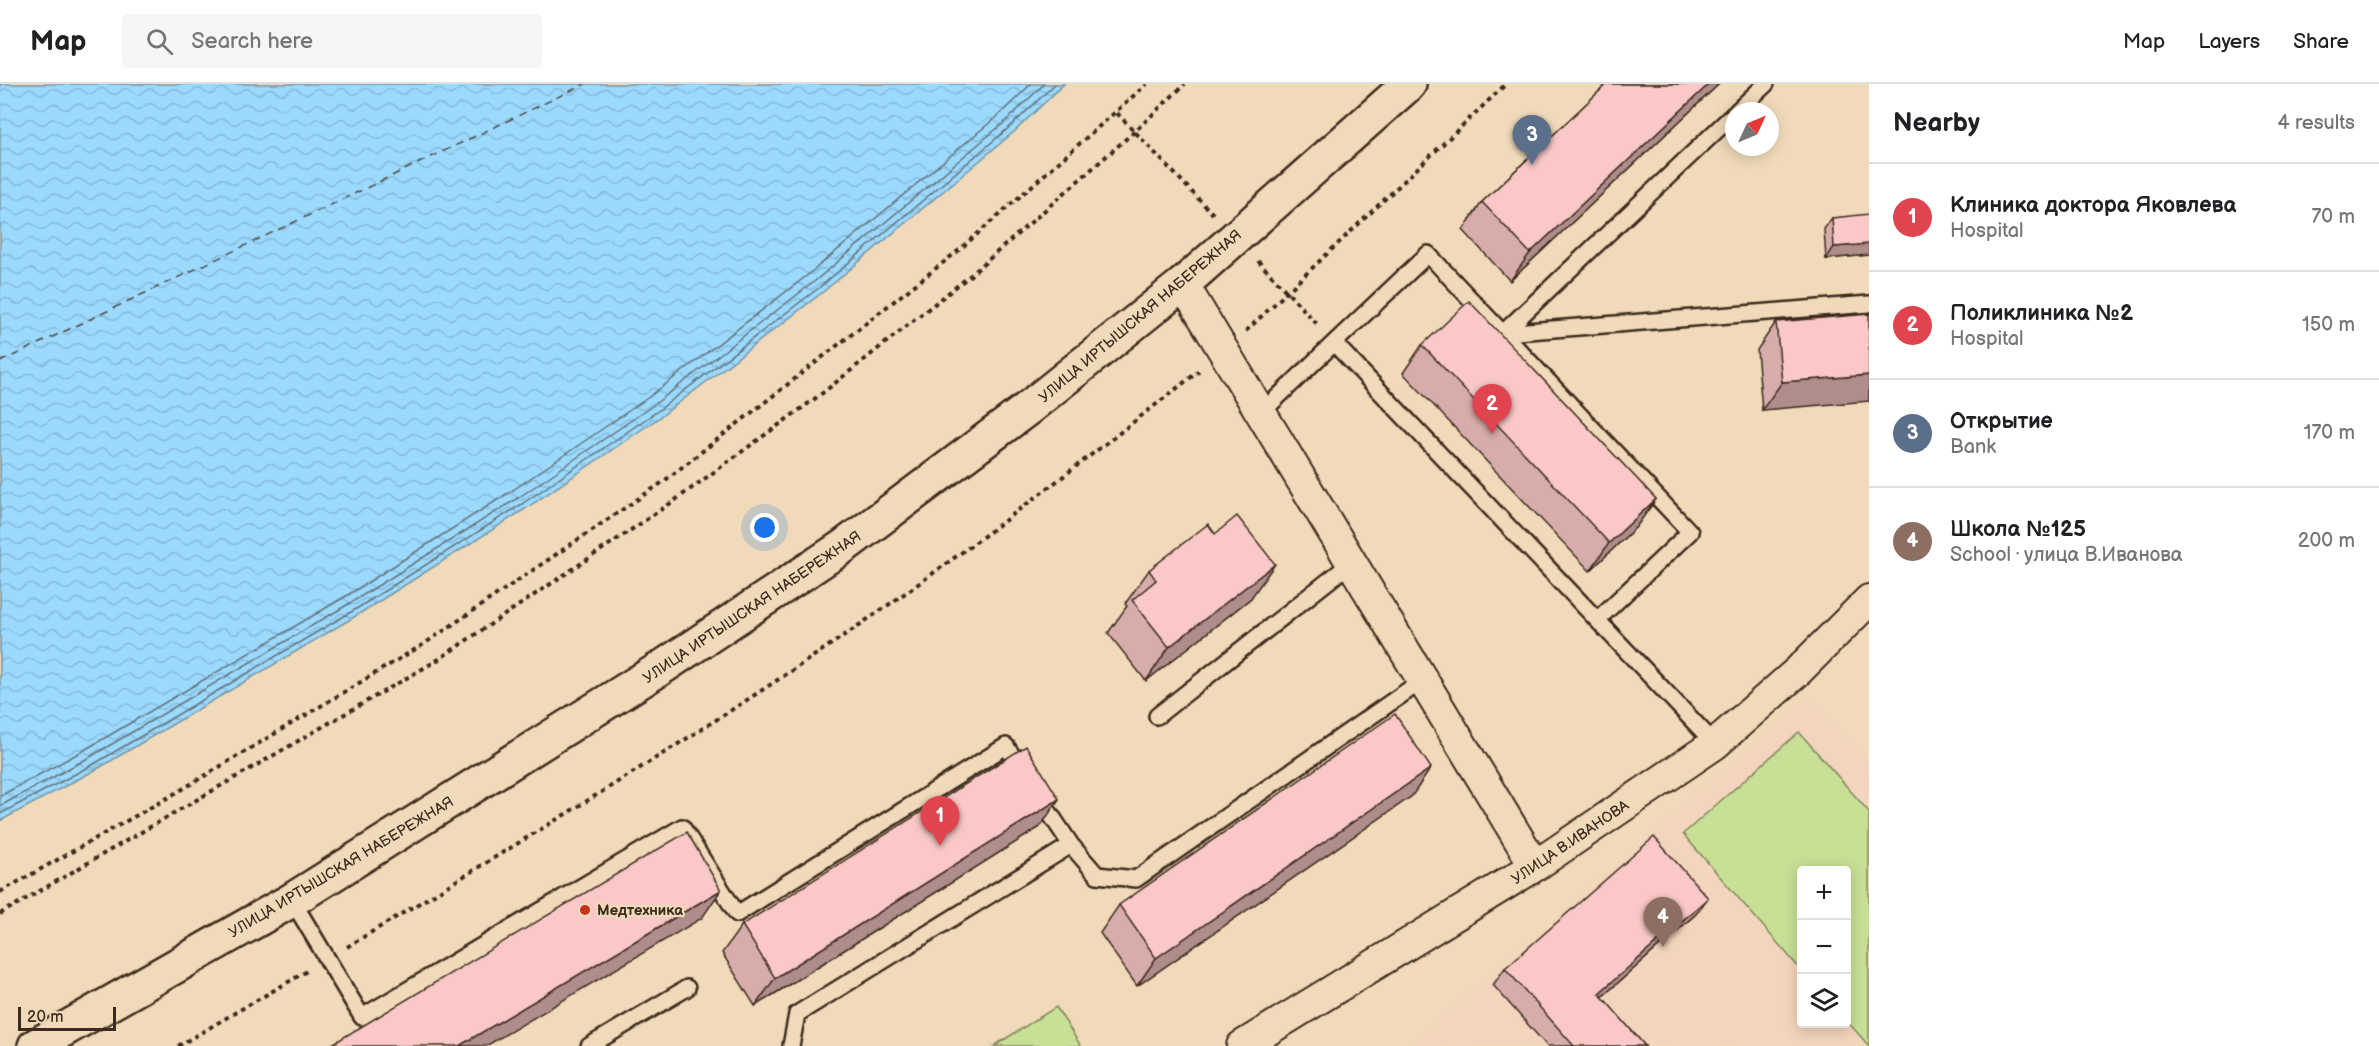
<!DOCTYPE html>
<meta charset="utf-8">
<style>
body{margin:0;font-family:"Balsamiq Sans",sans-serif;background:#f6f6f6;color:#202124}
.controls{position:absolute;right:18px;bottom:18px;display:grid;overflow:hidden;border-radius:6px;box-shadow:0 3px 15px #0003}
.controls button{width:54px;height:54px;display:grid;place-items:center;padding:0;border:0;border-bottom:2px solid #e0e0e0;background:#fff;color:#202124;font:30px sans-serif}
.compass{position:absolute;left:1725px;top:18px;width:54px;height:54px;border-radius:50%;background:#fff;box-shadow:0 3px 15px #0003;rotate:46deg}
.scale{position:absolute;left:18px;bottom:15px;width:98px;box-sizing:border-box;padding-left:6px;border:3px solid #3b2a1e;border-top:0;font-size:16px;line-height:21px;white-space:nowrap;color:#3b2a1e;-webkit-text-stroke:4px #f0dab9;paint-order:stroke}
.you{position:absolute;left:765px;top:444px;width:21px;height:21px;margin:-15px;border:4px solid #fff;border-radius:50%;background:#1a73e8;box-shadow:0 0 0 9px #1a73e833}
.badge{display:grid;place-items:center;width:39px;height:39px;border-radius:50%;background:#c8321e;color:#fff;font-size:20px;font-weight:700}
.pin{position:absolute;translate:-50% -50px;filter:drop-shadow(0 2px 3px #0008)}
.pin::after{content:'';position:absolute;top:32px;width:21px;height:18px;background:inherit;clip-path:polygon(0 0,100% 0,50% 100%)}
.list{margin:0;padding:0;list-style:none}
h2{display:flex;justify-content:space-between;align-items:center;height:78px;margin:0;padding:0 24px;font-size:26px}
h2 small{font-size:20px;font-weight:400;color:#757577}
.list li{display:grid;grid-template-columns:39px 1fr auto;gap:18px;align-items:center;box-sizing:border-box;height:108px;padding:0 24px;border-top:2px solid #e0e0e0}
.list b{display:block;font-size:22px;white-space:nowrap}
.list p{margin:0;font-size:20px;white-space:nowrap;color:#757577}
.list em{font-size:20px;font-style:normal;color:#757577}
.icon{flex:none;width:33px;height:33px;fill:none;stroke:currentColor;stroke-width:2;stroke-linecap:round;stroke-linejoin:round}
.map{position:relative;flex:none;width:1869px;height:962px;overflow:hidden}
header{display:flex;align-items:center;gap:36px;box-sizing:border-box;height:84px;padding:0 30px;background:#fff;border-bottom:2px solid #e0e0e0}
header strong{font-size:28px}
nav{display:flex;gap:33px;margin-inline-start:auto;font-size:21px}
.search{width:420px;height:54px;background:#f6f6f6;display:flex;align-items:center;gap:15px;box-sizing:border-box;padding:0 21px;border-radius:6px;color:#757577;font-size:22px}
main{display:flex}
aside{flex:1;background:#fff}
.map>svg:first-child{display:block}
.built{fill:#f3d5bd;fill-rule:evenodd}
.grass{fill:#c8e096;stroke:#82855a;stroke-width:1.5}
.water{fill:url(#water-waves);stroke:#7593a4;stroke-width:1.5}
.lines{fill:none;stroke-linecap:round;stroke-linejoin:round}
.shore{stroke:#617077;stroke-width:1.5}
.ferry{stroke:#49443f;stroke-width:1.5;stroke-dasharray:8 6;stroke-linecap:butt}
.lane-casing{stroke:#3b2a1e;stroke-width:20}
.street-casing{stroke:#3b2a1e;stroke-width:34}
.secondary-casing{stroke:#3b2a1e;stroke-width:38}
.path{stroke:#3b2a1e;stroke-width:4;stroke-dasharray:4.5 4.5;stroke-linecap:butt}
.lane{stroke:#f0dab9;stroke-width:15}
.street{stroke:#f0dab9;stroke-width:30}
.secondary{stroke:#f0dab9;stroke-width:33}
.wall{fill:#d7adab;stroke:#3b2a1e;stroke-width:1.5}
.shaded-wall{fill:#af8d8b;stroke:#3b2a1e;stroke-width:1.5}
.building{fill:#fac9c7;stroke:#3b2a1e;stroke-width:1.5}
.poi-dot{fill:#c8321e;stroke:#f0dab9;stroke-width:2}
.labels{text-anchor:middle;stroke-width:4.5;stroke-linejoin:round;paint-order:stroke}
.street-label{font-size:15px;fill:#3b2a1e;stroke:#f0dab9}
.poi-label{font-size:15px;font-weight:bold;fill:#3b2a1e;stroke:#f0dab9;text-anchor:start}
</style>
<header>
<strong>Map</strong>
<div class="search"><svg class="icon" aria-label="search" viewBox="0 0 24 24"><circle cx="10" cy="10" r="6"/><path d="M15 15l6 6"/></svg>Search here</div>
<nav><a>Map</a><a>Layers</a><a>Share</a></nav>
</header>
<main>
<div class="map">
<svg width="1869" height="962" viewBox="0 0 1869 962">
<defs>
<pattern id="water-waves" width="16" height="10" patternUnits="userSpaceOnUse" patternTransform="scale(1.5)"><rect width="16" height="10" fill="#9bd9fd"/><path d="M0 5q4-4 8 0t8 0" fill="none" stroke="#86bad8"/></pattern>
</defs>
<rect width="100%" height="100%" fill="#f0dab9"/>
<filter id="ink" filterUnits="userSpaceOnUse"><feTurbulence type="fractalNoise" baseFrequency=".0167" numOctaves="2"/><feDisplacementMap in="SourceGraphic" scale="12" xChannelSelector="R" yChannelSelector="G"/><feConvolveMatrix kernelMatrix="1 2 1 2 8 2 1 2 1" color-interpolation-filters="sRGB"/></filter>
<g filter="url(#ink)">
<!-- built -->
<path class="built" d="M1810,612L1869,679V962H1412ZM1802,786H1846V940H1802Z"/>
<!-- grass -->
<path class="grass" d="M1799,648L1869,728V962L1847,937L1846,786H1802L1801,886L1683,750Z
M1056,923L1081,962H994Z"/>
<!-- water -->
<path class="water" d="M0,0H1064L1015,47L823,208L663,331L525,425L359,530L97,685L0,737Z"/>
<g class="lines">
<!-- shore -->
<path class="shore" d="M0,712L86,665L348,511L513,406L649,313L809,190L1000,30L1031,0
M0,722L90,673L352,518L518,414L655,320L815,197L1006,37L1044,0
M0,730L94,680L356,525L522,420L659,326L820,203L1011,42L1055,0"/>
<!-- ferry -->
<path class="ferry" d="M0,278L585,0"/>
<defs>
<path id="lane" d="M1737,27L1766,0
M1503,249L1869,220
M1503,249L1734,30
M1334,259L1428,170L1690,448L1597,536
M1261,329L1334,259L1715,660
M1157,632L1351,479
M1039,713L1071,761L1097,791L1136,795L1423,596
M292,816L362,933L682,743L737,830L1006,662L1023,688
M589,962L687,904
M791,962L797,930L1071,761"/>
<path id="street" d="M1183,200L1535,782
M1242,962L1535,782L1715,660L1798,587L1869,516"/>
<path id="secondary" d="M35,962L292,816L661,584L844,462L1027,325L1183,200L1409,0"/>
</defs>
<!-- lane casing -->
<use href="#lane" class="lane-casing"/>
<!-- street casing -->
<use href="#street" class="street-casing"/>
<!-- secondary casing -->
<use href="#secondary" class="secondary-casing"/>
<!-- path -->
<path class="path" d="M1117,29L1213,130
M1258,177L1318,241
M1246,247L1506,0
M0,808L171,712L424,560L663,398L958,167L1147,0
M0,830L436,577L674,417L820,311L972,190L1135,47L1185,0
M347,863C531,751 717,641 894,517C998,444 1099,365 1199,287
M178,962L307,887"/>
<!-- lane -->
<use href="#lane" class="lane"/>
<!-- street -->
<use href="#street" class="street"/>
<!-- secondary -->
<use href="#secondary" class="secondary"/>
</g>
<!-- wall -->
<path class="wall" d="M1607,0H1719L1510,197L1463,146L1482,118Z
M1832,134L1869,171L1826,175L1824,145Z
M1869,230L1762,326L1757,266L1776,238Z
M1422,261L1656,415L1636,443L1590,487L1403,289Z
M1149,486L1251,514L1146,597L1108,549L1127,522L1125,520Z
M1412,712L1137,902L1100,849L1119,821Z
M1040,743L755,922L722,869L742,841Z
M1696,830L1602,913L1645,962H1547L1493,901L1505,884Z"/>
<!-- shaded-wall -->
<path class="shaded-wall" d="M1709,0H1719L1510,197L1530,169Z
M1869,160V171L1826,175L1834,163Z
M1869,291V317L1762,326L1782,298Z
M1656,415L1636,443L1590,487L1609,459Z
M1275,480L1251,514L1146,597L1169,563Z
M1431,684L1412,712L1137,902L1156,874Z
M1059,715L1040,743L755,922L775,894Z
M721,806L702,834L486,962H459Z
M1708,814L1696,830L1587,926L1599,909Z"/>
<!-- building -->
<path class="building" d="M1607,0H1709L1530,169L1482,118Z
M1869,130V160L1834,163L1832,134Z
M1469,217L1656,415L1609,459L1422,261Z
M1869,230V291L1782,298L1776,238Z
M1237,432L1275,480L1169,563L1132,516L1156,496L1149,486L1208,440L1215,450Z
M1395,630L1431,684L1156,874L1119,821Z
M1026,662L1059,715L775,894L742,841Z
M687,748L721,806L459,962H329Z
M1654,753L1708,814L1599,909L1645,962H1574L1505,884Z"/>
</g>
<!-- markers -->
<circle class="poi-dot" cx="585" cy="826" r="6"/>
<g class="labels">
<!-- street labels -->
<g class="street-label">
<text transform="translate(1140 232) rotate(-40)" y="5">УЛИЦА ИРТЫШСКАЯ НАБЕРЕЖНАЯ</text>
<text transform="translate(752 523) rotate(-34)" y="5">УЛИЦА ИРТЫШСКАЯ НАБЕРЕЖНАЯ</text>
<text transform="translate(1570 758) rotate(-34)" y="5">УЛИЦА В.ИВАНОВА</text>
<text transform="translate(341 783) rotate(-31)" y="5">УЛИЦА ИРТЫШСКАЯ НАБЕРЕЖНАЯ</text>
</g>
<!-- poi labels -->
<g class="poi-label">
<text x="597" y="831">Медтехника</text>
</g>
</g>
</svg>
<div class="controls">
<button>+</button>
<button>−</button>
<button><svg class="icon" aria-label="layers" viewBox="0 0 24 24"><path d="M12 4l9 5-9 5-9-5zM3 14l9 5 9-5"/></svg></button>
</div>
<svg class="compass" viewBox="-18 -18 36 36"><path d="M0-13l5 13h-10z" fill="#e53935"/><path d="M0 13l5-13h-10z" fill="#757577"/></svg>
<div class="scale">20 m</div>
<div class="you"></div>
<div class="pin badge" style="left:940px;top:762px;background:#e0444e">1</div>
<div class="pin badge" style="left:1492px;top:350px;background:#e0444e">2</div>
<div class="pin badge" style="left:1532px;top:81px;background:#5c6f8a">3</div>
<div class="pin badge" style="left:1663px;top:863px;background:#8d6e63">4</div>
</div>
<aside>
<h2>Nearby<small>4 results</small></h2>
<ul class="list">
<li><span class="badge" style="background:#e0444e">1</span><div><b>Клиника доктора Яковлева</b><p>Hospital</p></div><em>70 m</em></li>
<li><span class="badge" style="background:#e0444e">2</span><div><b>Поликлиника №2</b><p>Hospital</p></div><em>150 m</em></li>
<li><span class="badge" style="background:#5c6f8a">3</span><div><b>Открытие</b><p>Bank</p></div><em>170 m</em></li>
<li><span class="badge" style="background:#8d6e63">4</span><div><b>Школа №125</b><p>School · улица В.Иванова</p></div><em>200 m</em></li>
</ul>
</aside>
</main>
